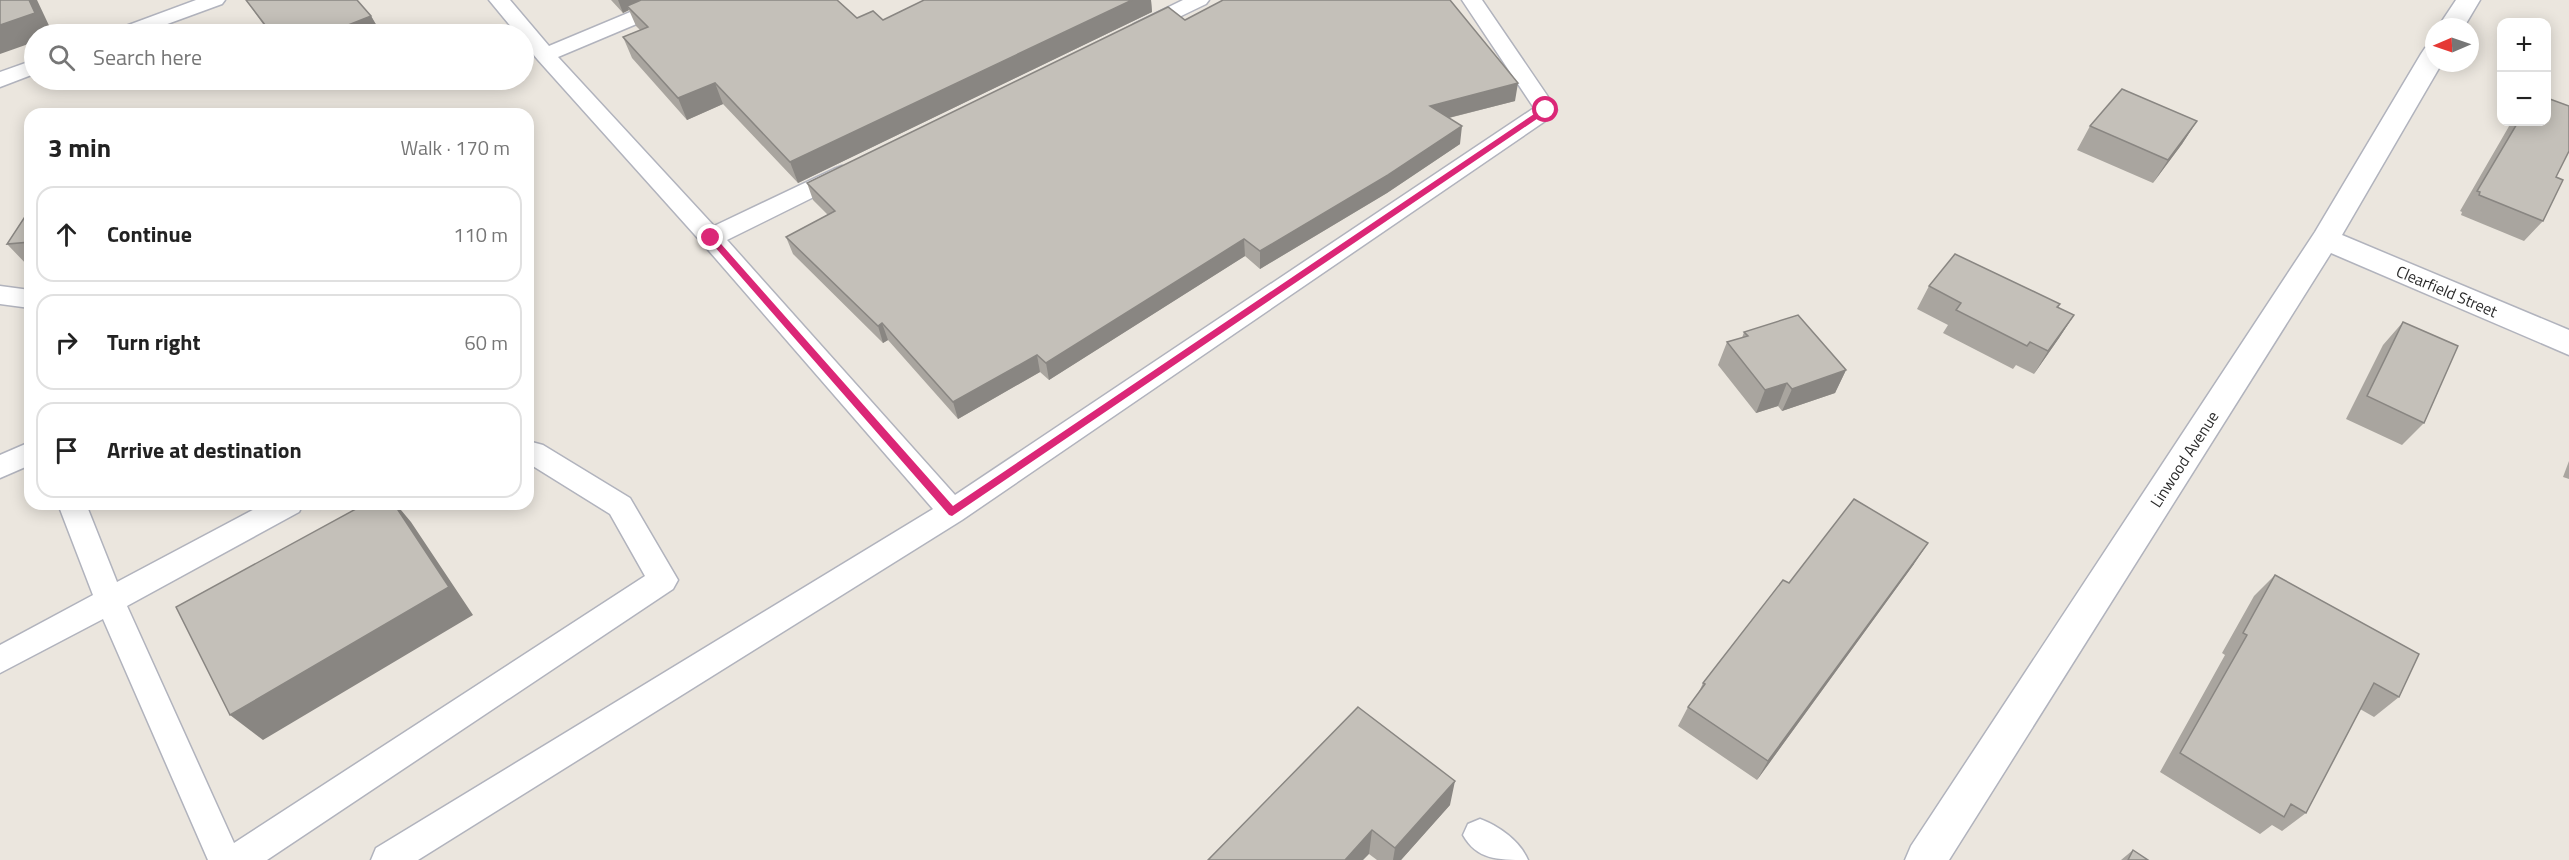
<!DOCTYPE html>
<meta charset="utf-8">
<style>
body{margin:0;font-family:"Titillium Web",sans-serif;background:#f6f6f6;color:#222}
.controls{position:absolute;right:18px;top:18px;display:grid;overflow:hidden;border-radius:12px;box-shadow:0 3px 15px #0003}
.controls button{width:54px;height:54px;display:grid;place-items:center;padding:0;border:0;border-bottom:2px solid #e0e0e0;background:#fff;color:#222;font:30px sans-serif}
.compass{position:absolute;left:2425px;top:18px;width:54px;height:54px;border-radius:50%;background:#fff;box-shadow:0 3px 15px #0003;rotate:268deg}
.stop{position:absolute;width:18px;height:18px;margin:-14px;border:4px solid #db2777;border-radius:50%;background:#fff}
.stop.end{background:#db2777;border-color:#fff;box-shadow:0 2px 6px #0008}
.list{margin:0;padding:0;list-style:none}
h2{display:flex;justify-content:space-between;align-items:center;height:78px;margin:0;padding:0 24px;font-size:26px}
h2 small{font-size:20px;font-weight:400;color:#767676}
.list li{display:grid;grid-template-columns:39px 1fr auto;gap:18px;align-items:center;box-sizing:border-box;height:96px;margin:0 12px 12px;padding:0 12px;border:2px solid #e0e0e0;border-radius:18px}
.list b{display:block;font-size:22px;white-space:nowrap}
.list em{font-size:20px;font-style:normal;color:#767676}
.icon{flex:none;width:33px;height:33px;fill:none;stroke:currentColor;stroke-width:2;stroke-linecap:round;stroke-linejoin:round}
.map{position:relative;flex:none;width:2569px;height:860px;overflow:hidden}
.search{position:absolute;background:#fff;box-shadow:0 3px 15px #0003;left:24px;top:24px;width:510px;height:66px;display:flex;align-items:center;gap:15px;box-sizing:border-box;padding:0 21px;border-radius:33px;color:#767676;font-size:22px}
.panel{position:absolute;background:#fff;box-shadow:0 3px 15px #0003;left:24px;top:108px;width:510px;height:402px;border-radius:18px}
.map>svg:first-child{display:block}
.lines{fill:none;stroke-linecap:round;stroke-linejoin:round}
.service-casing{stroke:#b1b3bd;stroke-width:3}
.minor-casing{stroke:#b1b3bd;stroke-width:3}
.service{fill:#fff;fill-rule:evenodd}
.minor{fill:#fff;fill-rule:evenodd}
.wall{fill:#a9a59f}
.shaded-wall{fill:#898682}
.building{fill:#c4c0b9;stroke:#898682;stroke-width:1.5}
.route{fill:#db2777}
.labels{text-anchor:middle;stroke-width:4.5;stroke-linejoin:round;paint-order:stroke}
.street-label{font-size:16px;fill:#2b2b2b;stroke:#fff}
</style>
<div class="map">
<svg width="2569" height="860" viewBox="0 0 2569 860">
<rect width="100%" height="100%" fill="#ebe6de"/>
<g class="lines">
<defs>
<path id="service" d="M196,0H225L222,4L140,34H112L115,30Z
M489,0H510L549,46L659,0H687L684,4L558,57L714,226L834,169L842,166L850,169L853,174L850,179L727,240L955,495L1534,108L1462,0H1482L1557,110L1554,115L962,520L418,860H371L376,848L933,509L703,244L538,60L524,43V34H517Z
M1183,0H1209L1206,4L1148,32L1141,34L1134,32L1131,28L1134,24Z
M34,60V74L0,87V72Z
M0,286L30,290V308L0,304Z
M528,441L543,445L630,498L678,580L673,589L267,860H208L103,619L0,673V645L93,595L58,504H86L117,582L264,504H303L299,512L127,606L234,843L645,576L610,514L528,463Z
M30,442V465L0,478V455Z
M1480,819C1499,826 1520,841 1528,860C1498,860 1477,860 1463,835L1468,824Z"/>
<path id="minor" d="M2456,0H2480L2464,27H2438Z
M2434,46V63H2442L2342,235L2569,330V355L2331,253L1949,860H1905L1911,846L2315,232L2421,54L2425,48Z"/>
</defs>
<!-- service casing -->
<use href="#service" class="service-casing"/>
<!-- minor casing -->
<use href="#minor" class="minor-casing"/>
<!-- service -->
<use href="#service" class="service"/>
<!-- minor -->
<use href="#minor" class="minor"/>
</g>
<!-- wall -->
<path class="wall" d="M246,0L371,16L381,33L377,34H270Z
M611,0H837L857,18L883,20L924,0H1151L1152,12L798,183L723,104L687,120L632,58L623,37L640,30L636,26L629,10L623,13Z
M1185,20L1515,101L1449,118L1460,144L1387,193L1260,269L1245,256L1049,380L1040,372L958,419L888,340L883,343L793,254L786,237L828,215L813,200L807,183Z
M2197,121L2182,144L2153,183L2077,150L2090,126Z
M2511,122H2547L2556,177L2543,221L2524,241L2461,215L2462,212L2460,211L2508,128Z
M30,209V267H29L7,244Z
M1929,286L2060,304L2058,308L2074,315L2059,338L2034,374L2016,365L2013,369L1943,333L1948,325L1917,309Z
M2403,322L2424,423L2402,445L2346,419L2383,345Z
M1744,332L1846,370L1835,393L1782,411L1778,406L1756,413L1718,365L1727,342L1742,338Z
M2569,461V479L2563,477Z
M1914,564L1757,780L1678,726L1688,707L1698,694L1703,683L1789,583Z
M2275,575L2399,697L2374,717L2360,709L2306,813L2282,831L2272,825L2260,834L2160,772L2225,655L2222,653L2254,596Z
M1450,805L1401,860H1377L1369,854L1208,860Z
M2133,850L2148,860H2121Z"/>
<!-- shaded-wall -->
<path class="shaded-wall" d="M29,0H37L53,34H34V42L0,54V25Z
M618,0H653L627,6L629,10L623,13Z
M1132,0H1151L1152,12L798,183L790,162Z
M371,16L381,33L377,34H354L348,25Z
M304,80H323L308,86Z
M329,80H342L332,84Z
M715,83L723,104L687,120L678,98Z
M1518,83L1515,101L1428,123L1430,106Z
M2197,121L2182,144L2153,183L2168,160Z
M1462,126L1460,144L1387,193L1260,269V251Z
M1244,239L1245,256L1049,380L1046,363Z
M2074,315L2059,338L2034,374L2048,351Z
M882,323L888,340L883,343L878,326Z
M1037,355L1040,372L958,419L953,402Z
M1846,370L1835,393L1782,411L1792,389Z
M1787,383L1778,406L1756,413L1765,390Z
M394,504H396L411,522L473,615L263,740L230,715Z
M1928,543L1914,564L1757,780L1768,761Z
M1455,781L1450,805L1401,860H1393L1395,848Z
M1372,830L1369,854L1363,860H1345Z"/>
<!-- building -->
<path class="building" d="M0,0H29L35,13L0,25Z
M246,0H357L371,16L348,25L356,34H272Z
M641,0H837L857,18L873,11L883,20L924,0H1132L790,162L715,83L678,98L623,37L648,27L627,6Z
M1223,0H1450L1518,83L1430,106L1462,126L1388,175L1260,251L1244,239L1046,363L1037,355L953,402L882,323L878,326L786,237L835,211L807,183L1168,7L1185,20Z
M2122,89L2197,121L2168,160L2090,126Z
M2547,98L2569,106V151L2556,177L2563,180L2543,221L2479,195L2480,192L2477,191L2518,122H2547Z
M30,209V242L7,244Z
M1955,254L2060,304L2057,307L2074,315L2048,351L2030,342L2027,346L1956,310L1961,303L1929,286Z
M1798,315L1846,370L1792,389L1787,383L1765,390L1727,342L1748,336L1744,332Z
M2403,322L2458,346L2424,423L2367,396Z
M1854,499L1928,543L1768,761L1688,707L1705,684L1703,683L1783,580L1789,583Z
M365,504H394L449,587L230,715L176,607Z
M2275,575L2419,654L2399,697L2374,683L2306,813L2291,804L2284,817L2180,753L2247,635L2243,633Z
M1358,707L1455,781L1395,848L1372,830L1345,860H1208Z
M2133,850L2148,860H2128Z"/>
<!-- route -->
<path class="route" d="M1543,108L1550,110L952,516L949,515L707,238L714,236L953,506Z"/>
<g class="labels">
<!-- street labels -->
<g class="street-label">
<text transform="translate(2447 291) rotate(23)" y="6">Clearfield Street</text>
<text transform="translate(2184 459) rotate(-57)" y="6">Linwood Avenue</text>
</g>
</g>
</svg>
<div class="controls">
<button>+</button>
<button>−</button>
</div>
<svg class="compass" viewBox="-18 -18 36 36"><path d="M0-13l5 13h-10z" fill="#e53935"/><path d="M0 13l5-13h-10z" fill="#767676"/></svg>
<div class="stop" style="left:1546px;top:110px"></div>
<div class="stop end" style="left:711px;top:238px"></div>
<div class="search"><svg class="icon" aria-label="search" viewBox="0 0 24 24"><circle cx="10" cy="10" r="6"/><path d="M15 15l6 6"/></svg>Search here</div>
<section class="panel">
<h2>3 min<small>Walk · 170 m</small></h2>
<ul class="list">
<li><svg class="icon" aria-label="ahead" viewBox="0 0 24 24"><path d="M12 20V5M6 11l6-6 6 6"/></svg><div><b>Continue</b></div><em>110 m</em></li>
<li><svg class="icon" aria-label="right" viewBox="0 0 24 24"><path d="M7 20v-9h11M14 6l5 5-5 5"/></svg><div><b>Turn right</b></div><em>60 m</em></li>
<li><svg class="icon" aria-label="arrive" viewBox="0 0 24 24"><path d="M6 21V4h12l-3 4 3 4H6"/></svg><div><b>Arrive at destination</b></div></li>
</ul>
</section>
</div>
